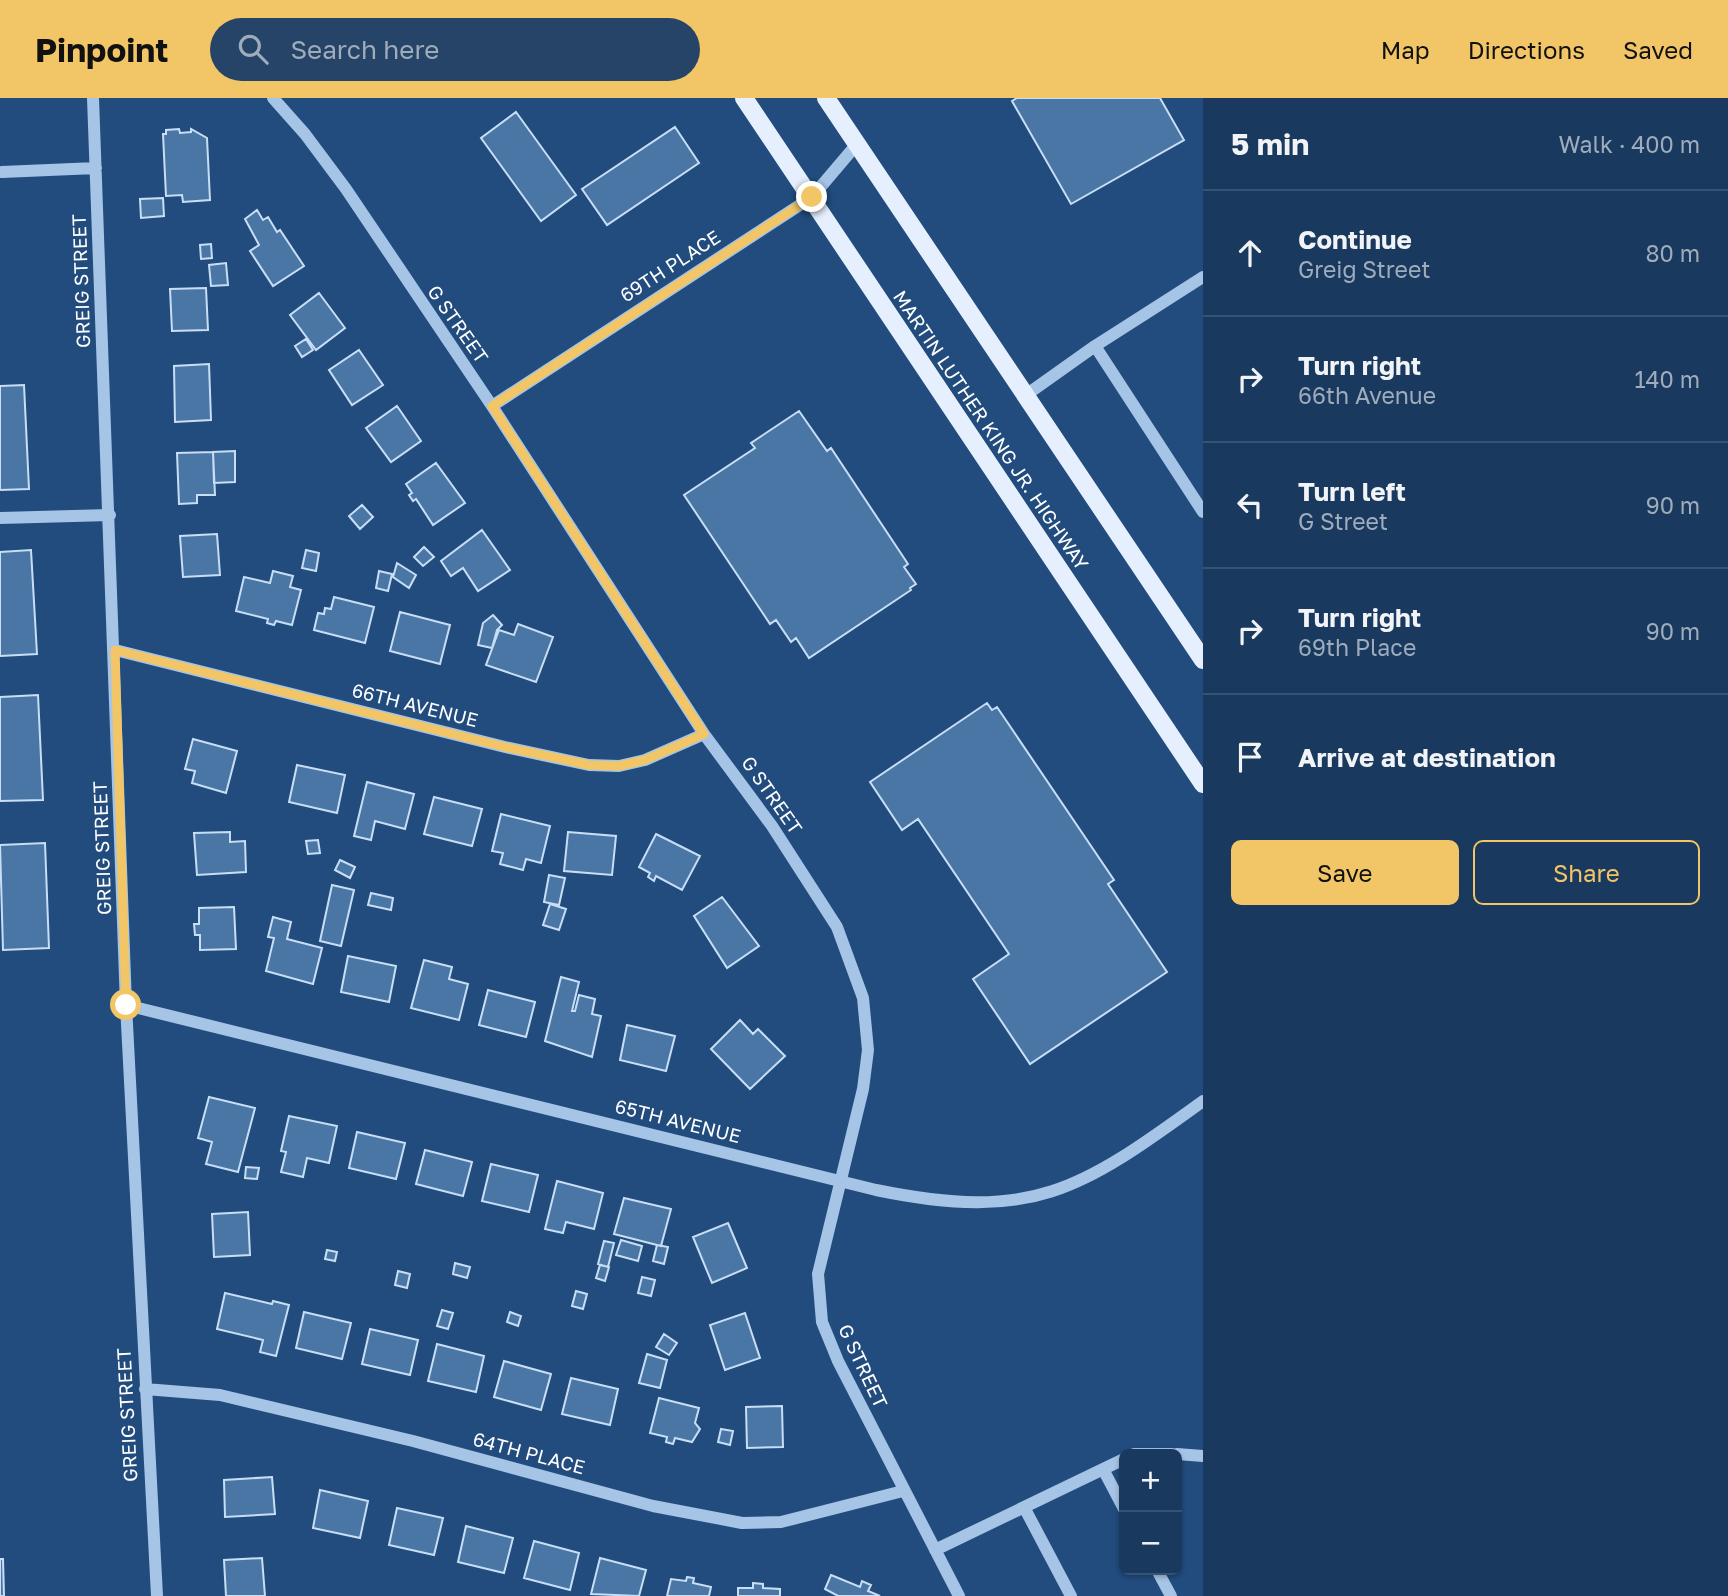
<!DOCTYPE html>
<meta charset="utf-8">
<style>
body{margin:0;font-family:"Golos Text",sans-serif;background:#264467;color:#f1f3f6}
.controls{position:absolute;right:21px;bottom:21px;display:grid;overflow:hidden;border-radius:10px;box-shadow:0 2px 5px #0004}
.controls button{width:63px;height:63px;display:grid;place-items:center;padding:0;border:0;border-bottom:2px solid #375373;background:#19395e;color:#f1f3f6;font:35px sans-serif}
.stop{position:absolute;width:21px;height:21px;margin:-16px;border:5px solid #f2c666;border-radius:50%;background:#fff}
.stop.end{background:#f2c666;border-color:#fff;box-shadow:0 2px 7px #0008}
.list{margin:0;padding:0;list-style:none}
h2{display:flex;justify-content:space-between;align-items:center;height:91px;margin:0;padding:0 28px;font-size:30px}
h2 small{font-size:23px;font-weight:400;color:#9facbc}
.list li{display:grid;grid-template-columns:46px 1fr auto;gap:21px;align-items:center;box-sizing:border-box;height:126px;padding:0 28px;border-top:2px solid #375373}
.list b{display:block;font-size:26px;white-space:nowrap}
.list p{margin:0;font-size:23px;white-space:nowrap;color:#9facbc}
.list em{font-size:23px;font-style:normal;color:#9facbc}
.actions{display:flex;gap:14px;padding:21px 28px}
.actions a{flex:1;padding:16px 0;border:2px solid #f2c666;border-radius:10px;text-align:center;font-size:24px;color:#f2c666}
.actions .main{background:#f2c666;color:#111}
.icon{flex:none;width:38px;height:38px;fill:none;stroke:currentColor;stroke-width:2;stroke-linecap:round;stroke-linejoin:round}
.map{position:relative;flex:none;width:1203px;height:1498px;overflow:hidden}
header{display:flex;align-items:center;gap:42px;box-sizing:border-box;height:98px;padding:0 35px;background:#f2c666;color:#111}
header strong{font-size:33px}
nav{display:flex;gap:38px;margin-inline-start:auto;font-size:24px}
.search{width:490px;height:63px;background:#264467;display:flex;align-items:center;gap:18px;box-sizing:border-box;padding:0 24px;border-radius:38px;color:#9facbc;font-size:26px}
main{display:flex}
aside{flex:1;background:#19395e}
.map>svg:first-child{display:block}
.building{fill:#4a76a6;stroke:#c8def5;stroke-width:2}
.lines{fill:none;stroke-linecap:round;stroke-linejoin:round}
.minor{stroke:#a5c4e6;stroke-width:12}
.major{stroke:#e6effd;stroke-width:18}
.route{stroke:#f2c666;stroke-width:9}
.labels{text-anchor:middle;stroke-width:6;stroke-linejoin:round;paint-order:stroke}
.street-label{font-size:19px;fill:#fff;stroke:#214c7d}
</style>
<header>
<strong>Pinpoint</strong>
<div class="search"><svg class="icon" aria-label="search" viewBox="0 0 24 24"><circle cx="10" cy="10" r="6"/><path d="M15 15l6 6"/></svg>Search here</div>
<nav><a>Map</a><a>Directions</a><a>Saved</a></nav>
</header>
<main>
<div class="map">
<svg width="1203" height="1498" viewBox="0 0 1203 1498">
<rect width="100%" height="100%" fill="#214c7d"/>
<!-- building -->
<path class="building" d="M1017,0H1160L1184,42L1071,106L1012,3Z
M516,14L576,97L541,123L481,40Z
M675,29L699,65L607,127L582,91Z
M179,31L180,35L191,34V31L207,40L210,102L183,104L182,97L166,98L163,36H166V32Z
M163,100L164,118L141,120L140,101Z
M257,112L263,122L268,119L277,134L280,132L304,168L273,188L250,153L259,147L245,121Z
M211,146L212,160L201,161L200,147Z
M226,165L228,187L211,188L209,167Z
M206,190L208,232L172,233L170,191Z
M319,195L345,230L316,252L290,217Z
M306,241L313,252L302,259L295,248Z
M359,252L383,287L352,307L329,272Z
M209,266L211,322L175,324L174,268Z
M24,287L29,391L0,392V288Z
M397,308L421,343L391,364L366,330Z
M799,313L827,353L831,350L908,466L904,469L916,486L910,490L911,492L809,560L796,540L791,544L776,522L770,526L684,397L755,350L751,345Z
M235,353V384L214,385L213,354Z
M213,354L215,397H197V405L179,406L177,355Z
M436,365L465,405L433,427L416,401L413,403L409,397L412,395L406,386Z
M362,407L373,419L360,431L349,418Z
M482,432L510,472L478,493L463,470L451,478L441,463Z
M217,436L220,477L183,479L180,438Z
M424,449L434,459L423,468L414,459Z
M31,452L37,556L0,558V454Z
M306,452L319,455L316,473L302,470Z
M397,465L416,477L409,490L393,479Z
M273,473L293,478L290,489L301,492L292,527L276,523L274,527L267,525L268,521L236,513L244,479L270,485Z
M379,473L392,476L388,493L376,490Z
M334,499L374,509L365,545L314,532L318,515L324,516L325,510L331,511Z
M400,514L450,527L440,566L390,553Z
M493,517L502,527L497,532L492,550L478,547L483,525Z
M518,526L553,539L536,584L486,567L499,532L514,537Z
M38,597L43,702L0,703V599Z
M987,605L992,612L997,609L1114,782L1108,786L1167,874L1030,966L973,881L1009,856L918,721L902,732L870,684Z
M193,641L237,653L226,695L192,685L195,673L185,671Z
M297,667L345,677L337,715L289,704Z
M367,684L414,696L405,731L375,723L371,742L354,738Z
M434,699L482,711L472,748L424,736Z
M501,716L550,728L541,765L526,761L523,772L500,766L503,755L492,753Z
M230,734V744L245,743L246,774L197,777L194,735Z
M568,734L616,738L612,777L564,773Z
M656,736L700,758L682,792L656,778L654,783L648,779L650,775L639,769Z
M318,742L320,755L308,756L306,743Z
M45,745L49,850L3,852L0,747Z
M340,762L355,769L350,780L335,772Z
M549,777L565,780L559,807L544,804Z
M332,787L354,792L341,848L320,843Z
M371,795L393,800L391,812L368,807Z
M722,799L759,848L727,870L694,818Z
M550,806L566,811L559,832L543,827Z
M234,809L236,851L200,852V837H195L194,826H199V810Z
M273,819L291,824L287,841L322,850L313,886L266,873L274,840L268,839Z
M348,858L396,868L389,904L341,894Z
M424,862L452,869L449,881L468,886L459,922L411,910Z
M561,879L579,884L572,913H575L579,897L595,901L592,916L601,918L592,959L545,943Z
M488,892L535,904L526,939L479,927Z
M740,922L753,936L758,931L785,958L750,991L711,951Z
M627,927L675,938L666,973L620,962Z
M209,999L255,1010L238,1074L206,1066L212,1044L198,1040Z
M289,1018L337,1028L329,1065L307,1060L303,1079L281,1074L286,1054L281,1053Z
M357,1034L405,1045L396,1081L349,1070Z
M425,1052L472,1064L463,1098L416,1086Z
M491,1066L538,1077L529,1114L482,1103Z
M246,1069L259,1070L257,1081L245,1080Z
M557,1083L603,1095L594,1131L566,1124L563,1135L545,1131Z
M624,1100L671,1111L661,1148L614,1136Z
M248,1114L250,1157L214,1159L212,1116Z
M728,1125L747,1170L712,1185L693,1139Z
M621,1142L642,1148L638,1163L616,1157Z
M604,1143L614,1145L608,1169L598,1166Z
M657,1147L668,1149L664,1166L653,1163Z
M327,1152L337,1154L335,1163L325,1161Z
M455,1165L470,1169L467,1180L453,1176Z
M600,1167L609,1169L605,1183L596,1180Z
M398,1173L410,1176L407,1190L395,1187Z
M642,1179L655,1182L651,1198L638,1195Z
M576,1193L587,1196L583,1211L572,1208Z
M225,1195L272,1206L273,1203L289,1207L276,1258L260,1254L263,1242L217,1231Z
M442,1212L453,1215L448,1231L437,1228Z
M304,1214L351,1225L342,1261L296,1250Z
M510,1214L521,1218L518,1228L507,1224Z
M745,1215L760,1260L725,1272L710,1227Z
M370,1231L418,1242L410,1277L362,1266Z
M664,1236L677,1245L669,1257L656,1249Z
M437,1246L484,1258L476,1294L428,1283Z
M647,1256L667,1262L660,1290L639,1285Z
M504,1263L551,1276L541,1312L494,1299Z
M571,1280L618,1291L610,1327L562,1316Z
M659,1300L699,1310L695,1325L700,1331L692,1344L675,1340L673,1346L666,1344L667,1339L650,1335Z
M782,1308L783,1349L747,1350L746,1309Z
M721,1331L733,1333L730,1347L718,1344Z
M272,1379L275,1416L225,1419L224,1382Z
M320,1392L368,1403L360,1440L313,1430Z
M397,1410L443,1420L434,1457L389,1447Z
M466,1428L513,1440L504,1475L458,1464Z
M534,1443L579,1455L570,1492L524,1480Z
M262,1460L265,1498H226L224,1462Z
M600,1460L646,1472L639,1498L591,1496Z
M0,1461H3L4,1498H0Z
M831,1477L860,1489L862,1483L871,1487L868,1493L880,1498H838L825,1491Z
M687,1479L694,1480L693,1485L711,1489L709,1498H667L671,1481L686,1483Z
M753,1485L763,1486V1490L780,1491V1498H738V1490H753Z"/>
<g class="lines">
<!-- minor -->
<path class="minor" d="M93,0L126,907L157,1498
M273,0L305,36L346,91L492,308L704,636L772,728L837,829L863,900L868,952L863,991L818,1176L822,1224L838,1263L959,1498
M2,74L96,70
M1095,248L1203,414
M1026,297L1095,248L1203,179
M492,308L812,99L857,46
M0,420L110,417
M115,552L505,649L589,667L619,668L645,662L704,636
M126,907L876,1092C1033,1124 1079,1093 1203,1003
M145,1291L220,1297L413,1343L653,1408L742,1425L781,1424L903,1393
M1134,1356H1172
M1177,1356L1203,1358
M1103,1371L1124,1411
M1025,1411L1071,1498
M935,1452L1124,1361
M1157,1472L1171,1498"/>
<!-- major -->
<path class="major" d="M744,0L1203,686
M826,0L1203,562"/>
</g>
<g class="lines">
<!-- route -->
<path class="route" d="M126,907L115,552L505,649L589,667L619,668L645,662L704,636L492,308L812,99"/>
</g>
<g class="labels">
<!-- street labels -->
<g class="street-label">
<text transform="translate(670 168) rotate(-33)" y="7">69TH PLACE</text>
<text transform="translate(81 183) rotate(-92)" y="7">GREIG STREET</text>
<text transform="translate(458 226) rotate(55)" y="7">G STREET</text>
<text transform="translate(991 332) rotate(56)" y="7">MARTIN LUTHER KING JR. HIGHWAY</text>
<text transform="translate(415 607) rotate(14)" y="7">66TH AVENUE</text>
<text transform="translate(772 697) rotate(55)" y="7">G STREET</text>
<text transform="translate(102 750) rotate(-92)" y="7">GREIG STREET</text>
<text transform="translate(678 1023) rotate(14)" y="7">65TH AVENUE</text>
<text transform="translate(863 1268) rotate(65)" y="7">G STREET</text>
<text transform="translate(127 1317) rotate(-93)" y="7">GREIG STREET</text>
<text transform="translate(529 1355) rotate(15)" y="7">64TH PLACE</text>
</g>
</g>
</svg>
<div class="controls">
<button>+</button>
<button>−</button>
</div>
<div class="stop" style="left:126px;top:907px"></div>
<div class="stop end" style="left:812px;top:99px"></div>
</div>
<aside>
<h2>5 min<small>Walk · 400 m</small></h2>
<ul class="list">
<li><svg class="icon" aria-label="ahead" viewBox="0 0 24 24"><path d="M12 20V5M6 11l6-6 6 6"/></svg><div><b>Continue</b><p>Greig Street</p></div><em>80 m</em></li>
<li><svg class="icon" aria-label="right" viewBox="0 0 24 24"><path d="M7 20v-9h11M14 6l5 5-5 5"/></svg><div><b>Turn right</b><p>66th Avenue</p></div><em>140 m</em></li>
<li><svg class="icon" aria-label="left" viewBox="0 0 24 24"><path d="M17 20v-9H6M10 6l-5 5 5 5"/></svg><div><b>Turn left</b><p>G Street</p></div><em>90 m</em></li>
<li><svg class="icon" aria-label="right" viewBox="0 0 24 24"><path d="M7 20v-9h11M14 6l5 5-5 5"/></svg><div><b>Turn right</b><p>69th Place</p></div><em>90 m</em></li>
<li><svg class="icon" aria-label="arrive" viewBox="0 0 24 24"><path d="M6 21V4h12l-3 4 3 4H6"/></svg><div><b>Arrive at destination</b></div></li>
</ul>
<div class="actions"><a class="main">Save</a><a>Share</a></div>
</aside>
</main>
